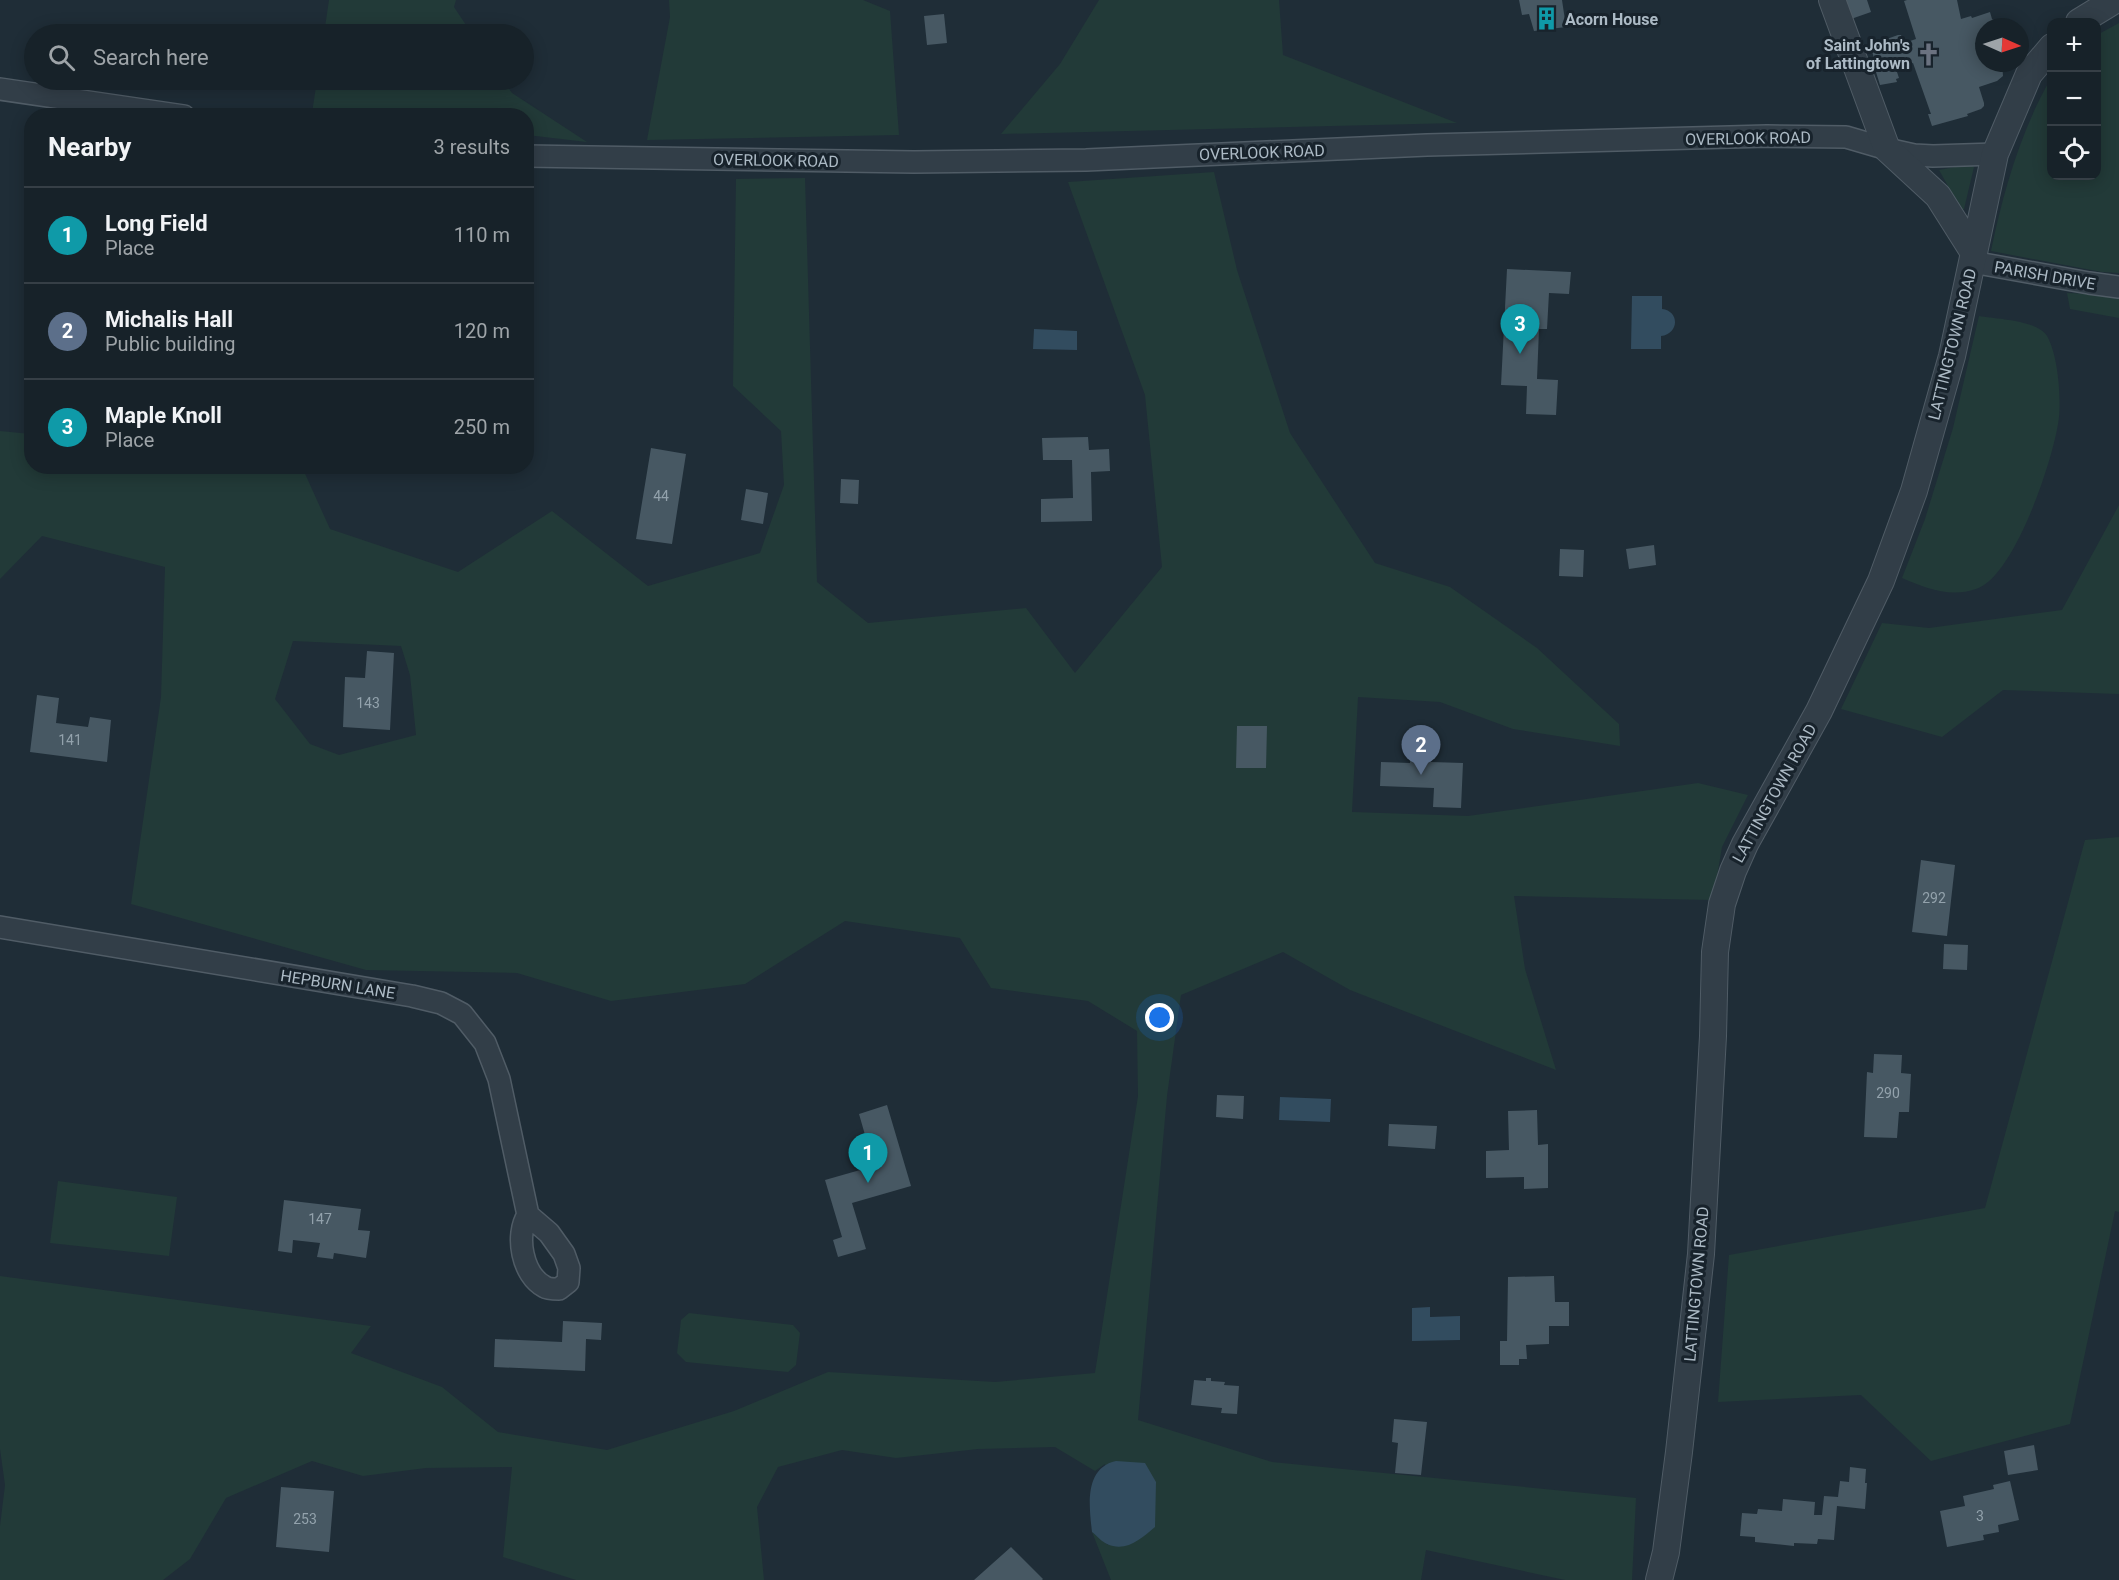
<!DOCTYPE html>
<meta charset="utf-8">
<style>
body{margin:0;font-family:Roboto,sans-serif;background:#202a31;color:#f1f3f6}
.controls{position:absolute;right:18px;top:18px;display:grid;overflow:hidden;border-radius:12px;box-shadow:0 3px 15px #0003}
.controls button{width:54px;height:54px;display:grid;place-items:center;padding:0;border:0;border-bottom:2px solid #363f46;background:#172229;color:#f1f3f6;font:30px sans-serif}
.compass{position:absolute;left:1975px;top:18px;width:54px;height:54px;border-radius:50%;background:#172229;box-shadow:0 3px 15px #0003;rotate:93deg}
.you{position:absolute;left:1160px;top:1018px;width:21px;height:21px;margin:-15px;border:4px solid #fff;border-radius:50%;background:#1a73e8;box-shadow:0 0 0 9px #1a73e833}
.badge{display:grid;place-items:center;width:39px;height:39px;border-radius:50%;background:#7bc0fb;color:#fff;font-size:20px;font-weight:700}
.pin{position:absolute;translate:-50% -50px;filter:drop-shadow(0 2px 3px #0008)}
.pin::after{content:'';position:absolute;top:32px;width:21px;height:18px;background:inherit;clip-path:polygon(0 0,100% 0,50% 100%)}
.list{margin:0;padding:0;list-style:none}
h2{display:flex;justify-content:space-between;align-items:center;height:78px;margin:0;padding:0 24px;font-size:26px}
h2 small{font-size:20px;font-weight:400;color:#9ea4a8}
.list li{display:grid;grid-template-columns:39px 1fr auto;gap:18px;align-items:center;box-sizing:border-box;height:96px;padding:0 24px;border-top:2px solid #363f46}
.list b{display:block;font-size:22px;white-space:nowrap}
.list p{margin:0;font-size:20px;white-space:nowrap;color:#9ea4a8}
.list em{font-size:20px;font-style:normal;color:#9ea4a8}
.icon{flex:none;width:33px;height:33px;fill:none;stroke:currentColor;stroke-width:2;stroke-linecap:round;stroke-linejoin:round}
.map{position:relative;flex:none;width:2119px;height:1580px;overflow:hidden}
.search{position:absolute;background:#172229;box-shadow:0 3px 15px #0003;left:24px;top:24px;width:510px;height:66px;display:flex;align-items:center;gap:15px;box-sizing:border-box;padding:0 21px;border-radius:33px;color:#9ea4a8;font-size:22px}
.panel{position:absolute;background:#172229;box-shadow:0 3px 15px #0003;left:24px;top:108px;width:510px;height:366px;border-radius:24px}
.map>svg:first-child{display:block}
.green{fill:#223a38;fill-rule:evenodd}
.water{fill:#324c5f}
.building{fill:#475863}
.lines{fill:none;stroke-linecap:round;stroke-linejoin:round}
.minor-casing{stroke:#505c66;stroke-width:24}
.tertiary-casing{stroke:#505c66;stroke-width:28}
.minor{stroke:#323e48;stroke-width:21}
.tertiary{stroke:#323e48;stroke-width:26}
.labels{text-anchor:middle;stroke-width:6;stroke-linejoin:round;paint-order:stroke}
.number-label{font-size:14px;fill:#93a2ac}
.poi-label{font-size:16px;font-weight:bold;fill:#acbac5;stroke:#18232c;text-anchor:start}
.street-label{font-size:16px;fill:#acbac5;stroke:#18232c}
</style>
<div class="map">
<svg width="2119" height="1580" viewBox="0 0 2119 1580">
<rect width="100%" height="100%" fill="#1f2d37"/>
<!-- green -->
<path class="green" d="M329,0H456L454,7L472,34H324Z
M669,0H863L890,11L899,135L647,140L670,17Z
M1099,0H1279L1283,55L1457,123L1001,134L1060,64Z
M2119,23V273L2102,272L1991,251C2003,192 2021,130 2051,78L2052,176H2096L2097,35Z
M317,80H502L512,93L587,142L527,135L526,116H334L312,113Z
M1971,164L1974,167L1964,209H1961L1939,170Z
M1214,172L1237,270L1290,433L1375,563L1450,587L1537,648L1619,724L1620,746L1513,729L1440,702L1358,697L1352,812L1468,816L1698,783L1748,795L1722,847L1713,900L1514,896L1525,969L1556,1070L1350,990L1283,952L1181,995L1167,1096L1138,1420L1272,1462L1636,1498L1632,1580H1565L1426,1550L1421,1580H1111L1092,1532L1108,1545L1105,1464L1095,1471L1055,1447L978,1449L896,1458L842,1450L778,1467L757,1507L764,1580H576L503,1557L512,1467L426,1468L363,1476L312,1461L226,1498L190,1559L163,1580H0V1526L5,1485L0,1449V1276L371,1326L351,1353L442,1387L498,1432L607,1450L734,1411L828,1372L995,1382L1095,1373L1138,1096L1137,1031L1088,1001L991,988L960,938L845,921L745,984L611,1001L517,973L366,970L131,904L161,697L165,567L42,536L0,579V431L31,434L32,466L302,467L330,529L458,572L552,511L648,586L760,553L784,485L781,431L733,386L736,179L805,178L817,582L868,623L1026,608L1075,673L1162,567L1145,395L1068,182ZM293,641L401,646L410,675L416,735L339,755L310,744L275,699Z
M2067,293L2119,295V318L2070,309Z
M1979,316C1996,319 2037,320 2047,336C2058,355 2061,396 2059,417C2055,455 2015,577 1976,589C1950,598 1925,588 1902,578L1925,519L1953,428Z
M2119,505V694L2003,690L1942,737L1841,709L1882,623L1929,628L2062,610Z
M2119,837V1212L2115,1211L2070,1424L1931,1461L1861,1395L1718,1402L1729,1255L1985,1208L2085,840Z
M58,1181L177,1197L169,1256L50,1243Z
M689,1313L793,1325L800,1333L796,1365L788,1372L686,1362L677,1353L681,1320Z"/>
<!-- water -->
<path class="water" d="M1632,296H1662V309C1680,311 1679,334 1661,336V349H1631Z
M1034,329L1077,331V350L1033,349Z
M1280,1097L1331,1099L1330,1122L1279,1120Z
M1430,1307V1317L1460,1316V1340L1412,1341V1308Z
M1116,1461L1145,1463L1156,1482L1155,1527C1142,1538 1126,1553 1107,1544C1102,1542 1097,1536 1092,1532C1089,1506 1084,1468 1116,1461Z"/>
<!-- building -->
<path class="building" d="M1519,0H1562L1566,27L1534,31L1529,14L1522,15Z
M1845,0H1867L1871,12L1851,19Z
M1907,0H1957L1961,19L1971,16L1972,18L1990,12L1992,19L1996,21L1997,24L1995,27H1984V63H2002L2003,76L1997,81L1979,87L1984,103V106L1981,109L1967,114L1968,116L1932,126L1928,114H1931L1913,63L1896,69L1899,78L1896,79L1897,82L1880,85L1876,72L1878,71L1870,45L1898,35H1901L1904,43L1916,39L1904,1Z
M944,14L947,43L927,45L924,16Z
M1507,269L1571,272L1569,294L1549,293L1547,329H1539L1537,379L1558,380L1556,415L1526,414L1527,386L1501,385Z
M1088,437L1089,450L1109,449L1110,471L1091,472L1092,521L1041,522V499L1073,498L1072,460H1043L1042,438Z
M651,448L686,454L672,544L636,539Z
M841,479L859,480L858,504L840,503Z
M746,489L768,493L763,524L741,520Z
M1654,545L1656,565L1629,569L1626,549Z
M1560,549L1584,550L1583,577L1559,576Z
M367,651L394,653L390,730L343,727L345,677L365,678Z
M37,695L59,698L56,723L88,727L90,717L111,720L107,762L30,752Z
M1237,726H1267L1266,768H1236Z
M1411,733H1432L1431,762L1463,763L1461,808L1433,807L1434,788L1380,786L1381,762L1410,763Z
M1921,860L1955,865L1947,936L1912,932Z
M1944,944L1968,945L1967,970L1943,969Z
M1874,1054L1902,1055L1901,1073L1911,1074L1909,1112H1899L1897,1138L1864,1137L1867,1072L1873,1073Z
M1217,1095L1244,1096L1243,1119L1216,1117Z
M887,1105L911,1186L852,1203L866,1249L838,1257L833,1240L842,1237L825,1180L874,1166L859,1114Z
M1537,1110L1538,1145L1548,1144V1188L1524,1189V1177L1486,1178V1151L1509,1150L1508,1111Z
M1389,1124L1437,1126L1435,1149L1388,1146Z
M284,1200L361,1209L358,1230L370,1231L366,1258L334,1253L333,1259L317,1257L320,1243L293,1240L292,1253L278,1251Z
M1554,1276L1555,1302H1569V1326H1549V1344L1526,1345L1527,1359H1519V1365H1500V1341H1507L1508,1277Z
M563,1321L602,1323L601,1340L586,1339L585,1371L494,1367L495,1339L562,1342Z
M1206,1378H1211V1381L1225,1382L1224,1385L1239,1386L1237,1414L1221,1413L1222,1408L1191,1405L1194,1380L1206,1381Z
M1394,1419L1427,1422L1421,1475L1395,1473L1398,1443L1392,1442Z
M2034,1445L2038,1470L2008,1475L2004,1451Z
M1850,1467L1866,1469L1865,1483H1867L1865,1509L1837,1506L1834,1540L1818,1539L1817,1544L1794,1543V1546L1755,1542V1537L1740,1536L1742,1513L1757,1514L1758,1509L1782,1511L1783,1499L1815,1502L1814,1515H1822L1824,1496L1838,1497L1840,1481L1849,1482Z
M2010,1481L2019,1520L1998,1525L1999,1532L1983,1535L1984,1540L1947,1547L1940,1511L1965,1506L1963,1496L1994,1489L1993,1485Z
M281,1487L334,1491L329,1552L276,1547Z
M1011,1547L1043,1579L1042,1580H974Z"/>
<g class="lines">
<defs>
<path id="minor" d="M0,89L184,116
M526,156L914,162L1086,160L1427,145L1767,136L1846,137L1887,149L1914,155L1933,156L1995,154
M1972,262L2089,283L2119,287
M0,927L412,996L441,1003L462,1014L485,1043L499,1079L528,1215L549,1233L564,1254L569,1268L568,1282L559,1289C554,1289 548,1289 545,1287C522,1275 515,1235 528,1215"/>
<path id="tertiary" d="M1832,0L1887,149L1938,196L1974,253
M2079,22L2115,0
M1659,1580L1666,1552L1679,1452L1701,1254L1713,1036L1715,952L1722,904L1733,871L1745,844L1819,711L1881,581L1914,491L1952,356L1995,154L2029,74L2052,47"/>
</defs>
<!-- minor casing -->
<use href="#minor" class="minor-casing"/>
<!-- tertiary casing -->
<use href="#tertiary" class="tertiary-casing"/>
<!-- minor -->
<use href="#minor" class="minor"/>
<!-- tertiary -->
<use href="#tertiary" class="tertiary"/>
</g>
<!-- icons -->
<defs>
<symbol id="building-bare" viewBox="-9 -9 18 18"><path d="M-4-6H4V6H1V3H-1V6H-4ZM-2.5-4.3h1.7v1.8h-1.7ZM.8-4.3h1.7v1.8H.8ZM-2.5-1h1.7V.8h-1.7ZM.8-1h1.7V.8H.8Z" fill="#0f9aa8" stroke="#18232c" stroke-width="2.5" paint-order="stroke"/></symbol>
<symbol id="church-bare" viewBox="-9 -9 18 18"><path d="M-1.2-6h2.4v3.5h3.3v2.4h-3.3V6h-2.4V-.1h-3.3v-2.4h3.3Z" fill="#6b7280" stroke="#18232c" stroke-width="2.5" paint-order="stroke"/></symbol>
</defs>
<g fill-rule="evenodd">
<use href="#building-bare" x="1530" y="2" width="33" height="33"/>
<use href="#church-bare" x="1912" y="38" width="33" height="33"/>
</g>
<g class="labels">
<!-- number labels -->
<g class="number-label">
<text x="661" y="501">44</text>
<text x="368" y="708">143</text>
<text x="70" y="745">141</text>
<text x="1934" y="903">292</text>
<text x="1888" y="1098">290</text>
<text x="320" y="1224">147</text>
<text x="1980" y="1521">3</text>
<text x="305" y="1524">253</text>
</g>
<!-- poi labels -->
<g class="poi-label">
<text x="1565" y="25">Acorn House</text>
<text x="1910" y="51" text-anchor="end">Saint John's<tspan x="1910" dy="18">of Lattingtown</tspan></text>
</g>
<!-- street labels -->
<g class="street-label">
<text transform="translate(1748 138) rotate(-1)" y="6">OVERLOOK ROAD</text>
<text transform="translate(1262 152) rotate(-2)" y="6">OVERLOOK ROAD</text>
<text transform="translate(776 160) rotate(1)" y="6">OVERLOOK ROAD</text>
<text transform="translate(2045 275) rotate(10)" y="6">PARISH DRIVE</text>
<text transform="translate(1952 344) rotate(-76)" y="6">LATTINGTOWN ROAD</text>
<text transform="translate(1774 793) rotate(-61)" y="6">LATTINGTOWN ROAD</text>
<text transform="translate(338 984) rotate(9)" y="6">HEPBURN LANE</text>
<text transform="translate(1696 1284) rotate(-85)" y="6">LATTINGTOWN ROAD</text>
</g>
</g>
</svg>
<div class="controls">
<button>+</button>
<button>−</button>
<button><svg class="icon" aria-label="locate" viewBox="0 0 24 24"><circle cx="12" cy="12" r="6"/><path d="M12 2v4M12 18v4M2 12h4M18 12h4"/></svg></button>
</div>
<svg class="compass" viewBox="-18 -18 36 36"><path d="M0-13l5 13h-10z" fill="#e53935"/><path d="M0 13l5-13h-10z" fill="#9ea4a8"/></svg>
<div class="you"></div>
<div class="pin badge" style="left:868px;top:1183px;background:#0f9aa8">1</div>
<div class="pin badge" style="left:1421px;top:775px;background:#5c6f8a">2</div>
<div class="pin badge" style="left:1520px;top:354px;background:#0f9aa8">3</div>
<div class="search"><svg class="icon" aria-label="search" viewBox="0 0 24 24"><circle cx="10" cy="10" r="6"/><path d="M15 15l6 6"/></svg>Search here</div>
<section class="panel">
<h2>Nearby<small>3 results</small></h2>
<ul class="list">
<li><span class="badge" style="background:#0f9aa8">1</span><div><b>Long Field</b><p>Place</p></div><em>110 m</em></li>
<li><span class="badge" style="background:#5c6f8a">2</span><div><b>Michalis Hall</b><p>Public building</p></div><em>120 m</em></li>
<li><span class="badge" style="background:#0f9aa8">3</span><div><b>Maple Knoll</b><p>Place</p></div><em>250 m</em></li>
</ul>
</section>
</div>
